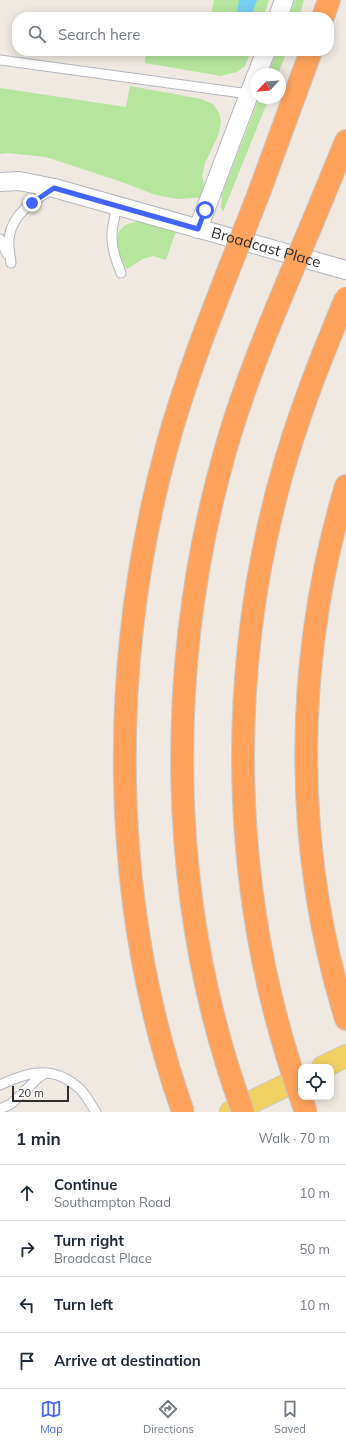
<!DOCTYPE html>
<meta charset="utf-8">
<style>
body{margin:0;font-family:Mulish,sans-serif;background:#f2f2f3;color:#1f2937}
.controls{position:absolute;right:12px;bottom:12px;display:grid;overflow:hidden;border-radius:8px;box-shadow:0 2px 10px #0003}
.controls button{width:36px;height:36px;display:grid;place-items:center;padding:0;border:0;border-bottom:1px solid #e0e1e3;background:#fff;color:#1f2937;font:20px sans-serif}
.compass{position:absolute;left:250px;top:68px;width:36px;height:36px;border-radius:50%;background:#fff;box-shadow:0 2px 10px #0003;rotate:244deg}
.scale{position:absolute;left:12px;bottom:10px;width:57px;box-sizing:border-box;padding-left:4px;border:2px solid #2e2e2e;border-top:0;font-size:11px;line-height:14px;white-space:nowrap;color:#2e2e2e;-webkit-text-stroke:3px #fff;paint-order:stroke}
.stop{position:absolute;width:12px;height:12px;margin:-9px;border:3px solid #4264fb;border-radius:50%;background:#fff}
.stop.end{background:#4264fb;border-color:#fff;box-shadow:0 1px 4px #0008}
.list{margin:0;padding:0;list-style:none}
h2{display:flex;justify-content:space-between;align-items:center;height:52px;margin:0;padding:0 16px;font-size:17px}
h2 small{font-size:13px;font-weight:400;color:#747a83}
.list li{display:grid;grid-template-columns:26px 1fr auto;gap:12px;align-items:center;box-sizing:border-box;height:56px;padding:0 16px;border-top:1px solid #e0e1e3}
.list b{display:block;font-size:15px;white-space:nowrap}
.list p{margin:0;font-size:13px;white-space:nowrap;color:#747a83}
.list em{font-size:13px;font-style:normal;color:#747a83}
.icon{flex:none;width:22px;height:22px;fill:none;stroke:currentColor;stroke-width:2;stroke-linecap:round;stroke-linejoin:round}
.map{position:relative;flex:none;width:346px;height:1112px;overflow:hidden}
.search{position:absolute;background:#fff;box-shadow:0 2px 10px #0003;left:12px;right:12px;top:12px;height:44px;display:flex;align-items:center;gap:10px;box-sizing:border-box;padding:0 14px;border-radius:16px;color:#747a83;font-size:15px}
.sheet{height:276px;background:#fff}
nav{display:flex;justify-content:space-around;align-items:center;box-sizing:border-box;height:56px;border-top:1px solid #e0e1e3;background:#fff;font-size:11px;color:#747a83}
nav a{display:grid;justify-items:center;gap:2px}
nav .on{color:#4264fb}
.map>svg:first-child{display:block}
.green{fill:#b6e59e}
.water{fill:#75cff0}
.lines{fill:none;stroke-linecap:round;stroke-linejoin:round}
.lane-casing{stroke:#b4b7c1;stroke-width:11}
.street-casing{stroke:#b4b7c1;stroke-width:20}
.primary-casing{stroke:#c9c9c9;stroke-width:24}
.highway-casing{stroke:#c9c9c9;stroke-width:24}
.lane{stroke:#fff;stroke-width:9}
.street{stroke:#fff;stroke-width:18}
.primary{stroke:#f2d163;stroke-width:22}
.highway{stroke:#ffa35c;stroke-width:22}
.highway-bridge-casing{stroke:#c9c9c9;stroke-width:24;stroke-linecap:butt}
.highway-bridge{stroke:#ffa35c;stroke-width:22}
.route{stroke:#4264fb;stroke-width:5}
.labels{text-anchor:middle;stroke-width:4;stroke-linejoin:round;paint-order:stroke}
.street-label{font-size:15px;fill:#2e2e2e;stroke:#fff}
</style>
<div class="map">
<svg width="346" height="1112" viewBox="0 0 346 1112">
<rect width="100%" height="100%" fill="#efe9e1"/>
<!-- green -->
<path class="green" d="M214,0H269L263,17H211Z
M295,0H304L299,17H289Z
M146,51H251L245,66L237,72L221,76L145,63Z
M277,51H287L278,74H268Z
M130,86L201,99L213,104L219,113L221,122L218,136L205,163L202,177L206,188V197L177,199L156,195L119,181L46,157L8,153L0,154V88L126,107Z
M259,98H269L223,212L221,206L222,194Z
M138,221L176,231L166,260L153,256L143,259L127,269C119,258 110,233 126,225C129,223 134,223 138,221Z"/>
<!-- water -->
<path class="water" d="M239,0H257L251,17H238L237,13Z"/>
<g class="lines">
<defs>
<path id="lane" d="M0,60L249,94
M118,205C109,233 110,246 121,273
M0,239L7,254
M11,263C10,255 8,246 9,238C12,214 34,200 54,188
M0,1085C29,1071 54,1065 80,1089C86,1095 91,1105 96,1112
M0,1109L11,1104L38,1078L44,1074"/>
<g id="street">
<path d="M278,17L284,0"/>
<path d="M257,74L266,51"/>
<path id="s1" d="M0,182L19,181L54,188L346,270"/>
<path d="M198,229L256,76"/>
</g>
<path id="primary" d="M323,1067L346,1056
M231,1112L301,1078"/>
<path id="highway" d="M323,17L329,0
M260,190L311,51
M316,214L346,141
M346,486C294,659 292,846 346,1019"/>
</defs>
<!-- lane casing -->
<use href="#lane" class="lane-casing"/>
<!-- street casing -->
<use href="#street" class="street-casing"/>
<!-- primary casing -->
<use href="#primary" class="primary-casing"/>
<!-- highway casing -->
<use href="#highway" class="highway-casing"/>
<!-- lane -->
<use href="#lane" class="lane"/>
<!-- street -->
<use href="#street" class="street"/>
<!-- primary -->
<use href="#primary" class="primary"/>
<!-- highway -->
<use href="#highway" class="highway"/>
<defs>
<path id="highway-bridge" d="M183,1112C109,901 108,665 166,450C190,361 227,276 260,190
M243,1112C166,901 164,664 226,448C249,368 284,291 316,214
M306,1112C232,912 224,693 278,488C295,423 320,360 346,298"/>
</defs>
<!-- highway-bridge casing -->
<use href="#highway-bridge" class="highway-bridge-casing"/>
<!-- highway-bridge -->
<use href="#highway-bridge" class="highway-bridge"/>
</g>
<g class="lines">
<!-- route -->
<path class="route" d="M32,203L54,188L198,229L205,210"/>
</g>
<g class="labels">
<!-- street labels -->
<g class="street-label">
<text dy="5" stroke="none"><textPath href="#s1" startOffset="275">Broadcast Place</textPath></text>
</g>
</g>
</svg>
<div class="controls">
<button><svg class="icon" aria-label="locate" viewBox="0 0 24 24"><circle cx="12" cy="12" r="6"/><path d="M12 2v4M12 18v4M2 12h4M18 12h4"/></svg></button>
</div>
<svg class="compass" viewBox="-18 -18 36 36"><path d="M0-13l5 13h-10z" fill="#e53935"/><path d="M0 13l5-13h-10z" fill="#747a83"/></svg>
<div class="scale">20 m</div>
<div class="stop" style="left:205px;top:210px"></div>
<div class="stop end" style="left:32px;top:203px"></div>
<div class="search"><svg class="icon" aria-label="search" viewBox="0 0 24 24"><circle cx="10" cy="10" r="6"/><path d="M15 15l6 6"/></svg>Search here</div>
</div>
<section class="sheet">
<h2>1 min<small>Walk · 70 m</small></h2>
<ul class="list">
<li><svg class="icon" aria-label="ahead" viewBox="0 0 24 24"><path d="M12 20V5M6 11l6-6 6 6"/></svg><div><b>Continue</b><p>Southampton Road</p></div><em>10 m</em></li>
<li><svg class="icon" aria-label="right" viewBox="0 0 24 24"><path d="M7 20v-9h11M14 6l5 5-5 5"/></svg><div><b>Turn right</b><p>Broadcast Place</p></div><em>50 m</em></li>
<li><svg class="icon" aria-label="left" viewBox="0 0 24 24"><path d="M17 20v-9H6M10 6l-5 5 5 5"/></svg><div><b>Turn left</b></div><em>10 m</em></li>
<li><svg class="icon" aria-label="arrive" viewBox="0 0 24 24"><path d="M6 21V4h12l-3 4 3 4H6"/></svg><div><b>Arrive at destination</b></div></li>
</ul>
</section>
<nav>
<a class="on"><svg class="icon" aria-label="map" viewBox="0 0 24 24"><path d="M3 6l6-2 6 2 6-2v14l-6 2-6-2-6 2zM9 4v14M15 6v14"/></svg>Map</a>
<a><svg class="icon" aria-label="directions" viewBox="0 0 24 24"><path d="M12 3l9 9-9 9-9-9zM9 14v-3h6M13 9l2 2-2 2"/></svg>Directions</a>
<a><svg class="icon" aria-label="saved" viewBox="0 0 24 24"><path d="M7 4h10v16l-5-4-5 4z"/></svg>Saved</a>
</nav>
